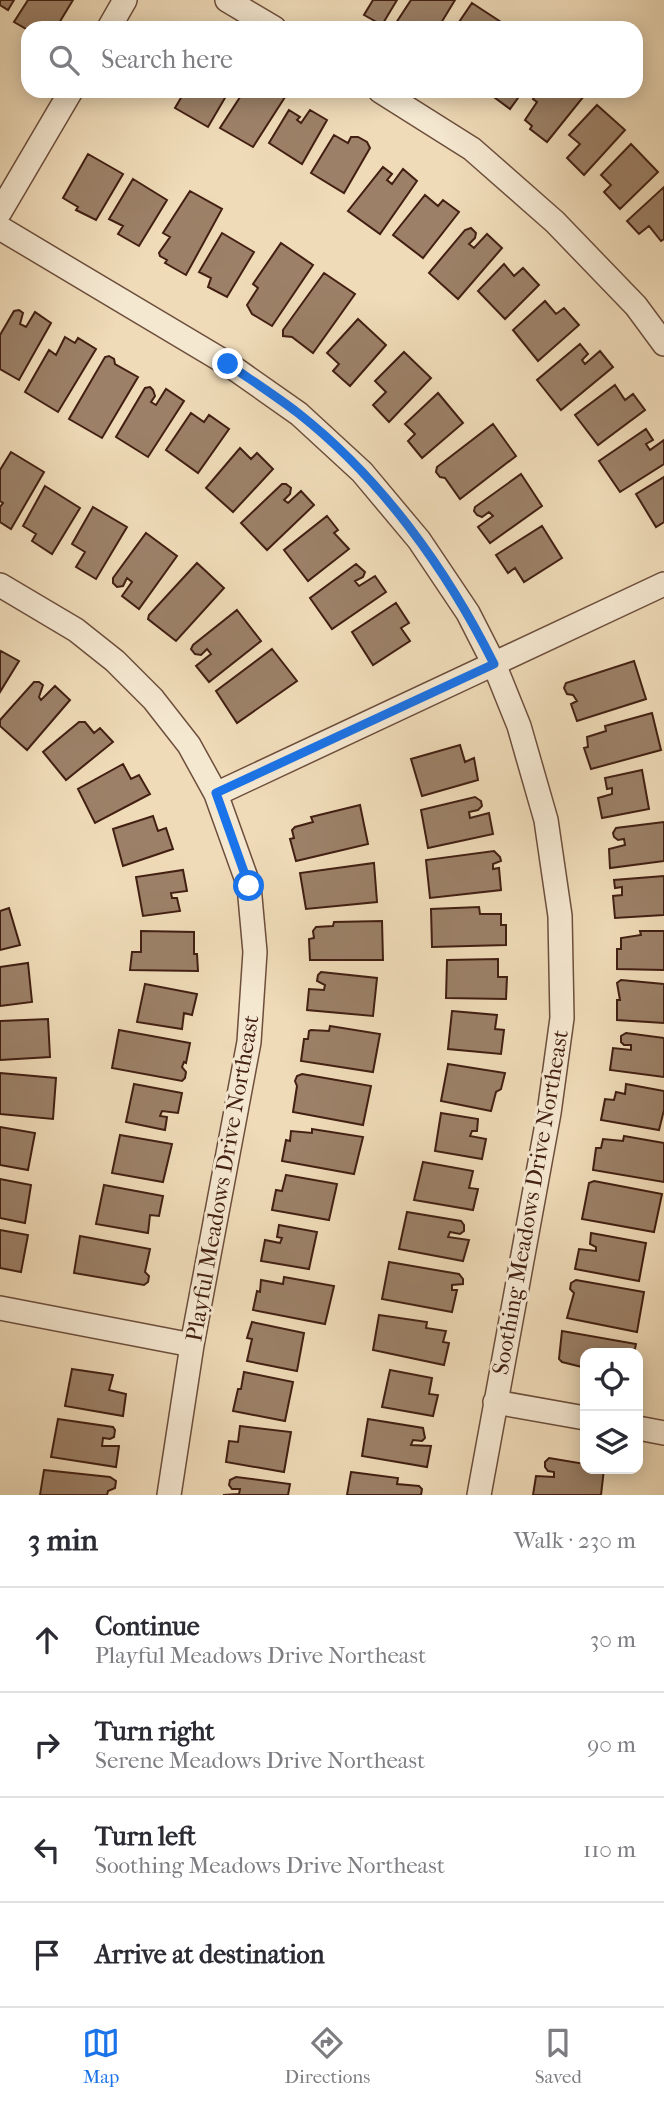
<!DOCTYPE html>
<meta charset="utf-8">
<style>
body{margin:0;font-family:"IM FELL French Canon",serif;background:#f7f7f7;color:#2b2b33}
.controls{position:absolute;right:21px;bottom:21px;display:grid;overflow:hidden;border-radius:14px;box-shadow:0 4px 18px #0003}
.controls button{width:63px;height:63px;display:grid;place-items:center;padding:0;border:0;border-bottom:2px solid #e1e1e2;background:#fff;color:#2b2b33;font:35px sans-serif}
.stop{position:absolute;width:21px;height:21px;margin:-16px;border:5px solid #1a73e8;border-radius:50%;background:#fff}
.stop.end{background:#1a73e8;border-color:#fff;box-shadow:0 2px 7px #0008}
.list{margin:0;padding:0;list-style:none}
h2{display:flex;justify-content:space-between;align-items:center;height:91px;margin:0;padding:0 28px;font-size:30px}
h2 small{font-size:23px;font-weight:400;color:#7c7c81}
.list li{display:grid;grid-template-columns:46px 1fr auto;gap:21px;align-items:center;box-sizing:border-box;height:105px;padding:0 28px;border-top:2px solid #e1e1e2}
.list b{display:block;font-size:26px;white-space:nowrap}
.list p{margin:0;font-size:23px;white-space:nowrap;color:#7c7c81}
.list em{font-size:23px;font-style:normal;color:#7c7c81}
.icon{flex:none;width:38px;height:38px;fill:none;stroke:currentColor;stroke-width:2;stroke-linecap:round;stroke-linejoin:round}
.map{position:relative;flex:none;width:664px;height:1495px;overflow:hidden}
.search{position:absolute;background:#fff;box-shadow:0 4px 18px #0003;left:21px;right:21px;top:21px;height:77px;display:flex;align-items:center;gap:18px;box-sizing:border-box;padding:0 24px;border-radius:21px;color:#7c7c81;font-size:26px}
.sheet{height:511px;background:#fff}
nav{display:flex;justify-content:space-around;align-items:center;box-sizing:border-box;height:98px;border-top:2px solid #e1e1e2;background:#fff;font-size:19px;color:#7c7c81}
nav a{display:grid;justify-items:center;gap:4px}
nav .on{color:#1a73e8}
.map>svg:first-child{display:block}
.building{fill:#9c8168;stroke:#421f12;stroke-width:2}
.lines{fill:none;stroke-linecap:round;stroke-linejoin:round}
.street-casing{stroke:#6d4e3c;stroke-width:26}
.street{stroke:#f5e8d1;stroke-width:23}
.route{stroke:#1a73e8;stroke-width:9}
.labels{text-anchor:middle;stroke-width:6;stroke-linejoin:round;paint-order:stroke}
.street-label{font-size:23px;fill:#421f12;stroke:#f5e8d1}
</style>
<div class="map">
<svg width="664" height="1495" viewBox="0 0 664 1495">
<rect width="100%" height="100%" fill="#efdbb8"/>
<filter id="stains"><feTurbulence type="fractalNoise" baseFrequency=".00286" numOctaves="4"/><feColorMatrix values="0 0 0 0 .2 0 0 0 0 .09 0 0 0 0 .02 0 0 0 .5 -.17"/></filter>
<radialGradient id="worn" r=".72"><stop offset=".6" stop-color="#630" stop-opacity="0"/><stop offset="1" stop-color="#630" stop-opacity=".3"/></radialGradient>
<!-- building -->
<path class="building" d="M0,0H14L8,10L0,5Z
M28,0H73L56,28H28V30L14,22Z
M373,0H397L382,25L364,15Z
M411,0H455L438,28H405L396,23Z
M472,3L504,24L501,28H455Z
M185,91H229L208,127L175,108Z
M244,91H276L285,97L253,147L220,128Z
M482,91H523L510,109L487,92Z
M539,91H588L547,142L530,129L532,126L525,120L537,102L533,99Z
M597,105L625,130L584,175L567,158L580,144L569,135Z
M289,110L300,117L297,120L301,123L310,110L327,120L302,164L269,143Z
M334,135L348,143L351,137H358L367,142L370,148L344,193L311,173Z
M631,144L658,172L620,209L604,192L611,185L601,175Z
M88,154L123,174L96,220L76,210L78,207L63,198Z
M383,167L392,174L387,180L392,184L403,169L417,181L380,234L348,211Z
M133,179L167,200L139,246L118,234L123,226L109,219Z
M664,187V239L661,241L649,226L639,234L627,221Z
M190,191L222,209L186,275L165,263L167,260L160,256L159,253L170,237L163,233Z
M425,195L438,206L443,200L459,212L423,258L393,235Z
M471,228L476,233L475,238L469,244L474,248L487,234L502,248L458,299L429,273L465,230Z
M222,233L254,252L227,297L208,287L211,278L199,272Z
M281,243L313,265L272,326L252,314L247,305L258,288L253,284Z
M504,264L514,276L523,268L539,285L505,319L478,291Z
M324,273L355,294L313,353L292,337L283,336V330Z
M545,301L556,314L564,308L579,325L538,361L513,330Z
M19,310L23,313L20,324L26,327L35,312L51,323L19,380L0,369V335L14,311Z
M358,319L386,345L350,386L333,371L339,364L327,353Z
M65,337L75,343L78,338L96,349L58,412L25,392L49,350L56,355Z
M580,344L588,354L582,360L585,364L600,351L613,367L561,410L537,380Z
M404,352L431,378L389,422L373,405L386,392L375,381Z
M109,356L114,359L115,364L138,377L102,438L69,419L105,357Z
M615,385L625,400L633,394L645,410L598,445L575,415Z
M150,387L153,390L155,396L151,402L156,405L166,389L184,401L148,457L116,437L145,388Z
M438,393L463,423L422,458L408,441L415,434L405,424Z
M191,413L204,422L209,415L229,429L198,473L166,450Z
M493,424L516,456L460,499L445,478L440,477L436,472L437,467Z
M646,429L653,440L646,444L650,450L664,440V464L620,492L599,461Z
M240,448L251,459L257,453L273,469L233,512L206,488Z
M11,452L44,472L11,529L0,522V507L3,503L0,501V470Z
M521,474L542,506L490,543L478,527L493,516L489,512L482,517L477,515L474,511L475,507Z
M664,477V522L656,527L636,494Z
M282,484H286L291,488L290,494L284,500L288,503L301,491L314,505L267,550L241,523Z
M45,486L80,508L52,554L32,541L36,534L23,526Z
M93,507L127,527L96,579L76,567L85,552L72,544Z
M327,516L338,530L334,533L349,549L308,581L284,550Z
M542,526L562,558L524,582L515,568L508,573L496,555Z
M146,533L177,556L139,609L122,596L132,582L127,578L123,586L117,587L113,583V578Z
M197,563L224,588L176,641L148,619L149,615Z
M356,564L365,572L363,577L355,581L359,586L375,576L386,592L332,629L310,598Z
M396,603L409,623L401,628L410,641L373,665L352,632Z
M237,610L261,641L209,682L196,666L211,654L207,649L201,655L195,654L191,649L193,645Z
M272,649L297,681L237,723L216,691Z
M1,651L19,661L0,692V653Z
M634,661L646,699L577,721L571,704L577,701L573,695L567,694L564,688L566,683Z
M34,682H39L43,685L39,697L41,700L55,686L70,700L27,750L0,726V720Z
M652,713L661,750L591,769L584,748L588,747L587,737L606,731L605,726Z
M79,722H85L94,733L100,728L113,742L66,780L43,752Z
M460,745L465,762L474,758L478,780L422,796L411,759Z
M123,764L131,779L139,775L150,794L95,823L78,789Z
M642,770L649,809L602,818L598,798L612,794V788L607,789L605,778Z
M475,797L481,801L482,806L478,810L469,812L470,818L489,813L493,834L428,848L421,810Z
M360,805L368,844L296,861L290,839L294,838L292,830L295,827L313,822L311,817Z
M153,816L158,831L166,828L173,849L123,866L113,829Z
M664,822V861L610,868L609,849L625,845L624,839L618,840L614,837L613,833L616,828Z
M494,851L500,857L501,861L493,864V869L499,868L501,890L430,898L426,860Z
M374,863L377,902L306,909L300,873Z
M183,870L187,891L171,893L172,898H177L180,911L143,916L136,877Z
M664,876V915L615,918L613,896L622,895V887L615,888L614,880Z
M479,907L480,914H501V925H506V945L432,947L431,909Z
M9,908L20,945L0,950V911Z
M382,921L383,960H310L309,939L314,938L313,931L316,927L333,926L334,922Z
M141,931L194,932V954H197L198,971L130,970L132,952H141Z
M640,931H664V970L617,969V949H621V938L641,935Z
M498,959V977H507L506,999L446,998L447,960Z
M28,963L32,1002L0,1006V967Z
M321,972L377,978L373,1016L307,1010L309,989L324,990L325,985L317,981L318,975Z
M621,980L664,984V1023L617,1020V1000H620L617,983Z
M145,984L197,994L192,1015L184,1013L182,1029L137,1022Z
M452,1011L497,1015L495,1029L504,1030L501,1054L448,1049Z
M48,1019L50,1057L0,1060V1021Z
M330,1026L380,1034L373,1072L301,1061L304,1039H308L309,1031L311,1030L329,1031Z
M119,1030L190,1043L186,1063L184,1062L182,1067L186,1072L185,1078L182,1081L112,1068Z
M626,1033L664,1038V1077L610,1070L613,1048L631,1050V1045H624L621,1042V1036Z
M448,1064L505,1073L501,1089L496,1092L491,1111L441,1101Z
M0,1073L56,1078L53,1119L0,1114Z
M302,1074L371,1086L363,1125L293,1112L297,1086L295,1081L297,1076Z
M134,1084L182,1093L178,1113L162,1111L160,1116L167,1117L165,1130L126,1122Z
M626,1084L664,1091V1110L659,1130L601,1120L605,1099L614,1100L616,1092L625,1094Z
M441,1113L478,1119L477,1131H472L470,1136L486,1139L482,1159L435,1151Z
M0,1127L35,1133L28,1170L0,1165Z
M312,1129L363,1137L354,1174L282,1161L286,1140L290,1141L291,1131L312,1133Z
M120,1135L172,1144L163,1182L112,1173Z
M624,1136L664,1143V1182L593,1170L596,1148H601L603,1139L623,1141Z
M423,1162L473,1171L469,1188L478,1189L473,1210L414,1200Z
M286,1175L337,1184L329,1220L272,1210L276,1190L282,1191Z
M0,1179L31,1185L25,1223L0,1218Z
M594,1181L662,1194L654,1232L582,1219L589,1183Z
M104,1185L163,1196L159,1216L150,1215L148,1233L96,1224Z
M407,1212L461,1221L464,1225V1231L460,1234L450,1232L448,1237L469,1240L463,1261L399,1249Z
M279,1225L317,1232L309,1269L261,1261L265,1240L280,1243L282,1238L277,1237Z
M0,1230L28,1235L21,1272L0,1268Z
M591,1233L646,1243L639,1281L575,1269L579,1249L596,1251V1247L590,1244Z
M80,1236L150,1249L145,1272L149,1276L148,1282L144,1285L74,1273Z
M389,1262L459,1274L463,1279V1284L452,1285V1290H457L452,1312L382,1299Z
M284,1277L334,1286L325,1324L253,1310L257,1291L260,1292L261,1280L283,1284Z
M576,1280L644,1292L637,1332L567,1318L574,1293L570,1289L571,1283Z
M379,1315L427,1322L426,1328L446,1331L443,1342L449,1343L444,1365L373,1350Z
M252,1322L304,1333L297,1371L247,1361L252,1339L247,1338Z
M562,1331L636,1344L634,1353H585V1373L581,1372L582,1367L562,1362L559,1359Z
M72,1369L113,1375L109,1390L126,1394L123,1416L65,1406Z
M390,1370L432,1378L429,1394L438,1395L433,1416L382,1407Z
M244,1372L293,1382L285,1421L233,1411L238,1389H241Z
M58,1419L113,1427L115,1430L114,1437L110,1439L103,1438L102,1446H119L116,1467L51,1457Z
M368,1419L423,1428L425,1438L422,1441L413,1440L411,1445L431,1446L427,1467L362,1456Z
M240,1426L291,1432L284,1472L226,1462L229,1441L238,1442Z
M549,1458L585,1464V1469H604L601,1495H533L536,1476L554,1477V1472L548,1471L545,1467V1462Z
M44,1470L110,1477L116,1481L115,1488L108,1491L107,1495H40Z
M351,1472L398,1478L397,1484L419,1486L422,1489L421,1495H347Z
M236,1477L290,1484L288,1495H223L239,1494L240,1489H232L229,1485L230,1480Z"/>
<g class="lines">
<defs>
<path id="street" d="M227,0L274,28
M109,28L125,0
M380,91L472,149L555,222L636,306L664,344
M0,212L71,91
M0,228L228,364L299,414L362,472L419,540L468,613L494,664L519,726L546,820L560,916L562,1018L549,1113L479,1495
M0,585L76,630L115,661L153,699L189,745L216,794L249,886L255,952L249,1042L192,1345L169,1495
M216,794L664,584
M0,1308L192,1345
M495,1402L585,1418
M638,1428L664,1433"/>
</defs>
<!-- street casing -->
<use href="#street" class="street-casing"/>
<!-- street -->
<use href="#street" class="street"/>
</g>
<g class="lines">
<!-- route -->
<path class="route" d="M228,364C251,380 276,396 298,413C382,479 447,570 494,664L216,793L249,886"/>
</g>
<g class="labels">
<!-- street labels -->
<g class="street-label">
<text transform="translate(222 1178) rotate(-80)" y="8">Playful Meadows Drive Northeast</text>
<text transform="translate(530 1202) rotate(-80)" y="8">Soothing Meadows Drive Northeast</text>
</g>
</g>
<rect width="100%" height="100%" filter="url(#stains)"/>
<rect width="100%" height="100%" fill="url(#worn)"/>
</svg>
<div class="controls">
<button><svg class="icon" aria-label="locate" viewBox="0 0 24 24"><circle cx="12" cy="12" r="6"/><path d="M12 2v4M12 18v4M2 12h4M18 12h4"/></svg></button>
<button><svg class="icon" aria-label="layers" viewBox="0 0 24 24"><path d="M12 4l9 5-9 5-9-5zM3 14l9 5 9-5"/></svg></button>
</div>
<div class="stop" style="left:249px;top:886px"></div>
<div class="stop end" style="left:228px;top:364px"></div>
<div class="search"><svg class="icon" aria-label="search" viewBox="0 0 24 24"><circle cx="10" cy="10" r="6"/><path d="M15 15l6 6"/></svg>Search here</div>
</div>
<section class="sheet">
<h2>3 min<small>Walk · 230 m</small></h2>
<ul class="list">
<li><svg class="icon" aria-label="ahead" viewBox="0 0 24 24"><path d="M12 20V5M6 11l6-6 6 6"/></svg><div><b>Continue</b><p>Playful Meadows Drive Northeast</p></div><em>30 m</em></li>
<li><svg class="icon" aria-label="right" viewBox="0 0 24 24"><path d="M7 20v-9h11M14 6l5 5-5 5"/></svg><div><b>Turn right</b><p>Serene Meadows Drive Northeast</p></div><em>90 m</em></li>
<li><svg class="icon" aria-label="left" viewBox="0 0 24 24"><path d="M17 20v-9H6M10 6l-5 5 5 5"/></svg><div><b>Turn left</b><p>Soothing Meadows Drive Northeast</p></div><em>110 m</em></li>
<li><svg class="icon" aria-label="arrive" viewBox="0 0 24 24"><path d="M6 21V4h12l-3 4 3 4H6"/></svg><div><b>Arrive at destination</b></div></li>
</ul>
</section>
<nav>
<a class="on"><svg class="icon" aria-label="map" viewBox="0 0 24 24"><path d="M3 6l6-2 6 2 6-2v14l-6 2-6-2-6 2zM9 4v14M15 6v14"/></svg>Map</a>
<a><svg class="icon" aria-label="directions" viewBox="0 0 24 24"><path d="M12 3l9 9-9 9-9-9zM9 14v-3h6M13 9l2 2-2 2"/></svg>Directions</a>
<a><svg class="icon" aria-label="saved" viewBox="0 0 24 24"><path d="M7 4h10v16l-5-4-5 4z"/></svg>Saved</a>
</nav>
